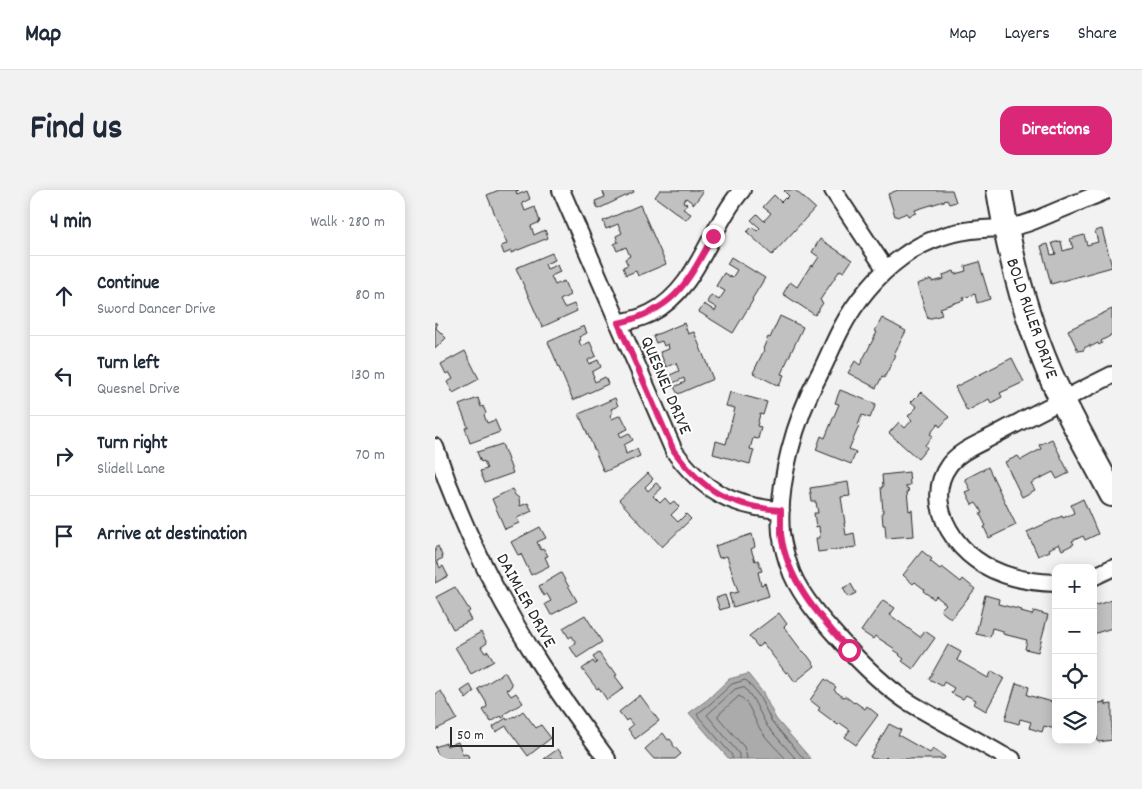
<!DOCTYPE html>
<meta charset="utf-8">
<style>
body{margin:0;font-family:Dekko,sans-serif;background:#f2f2f3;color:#1f2937}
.controls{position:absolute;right:15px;bottom:15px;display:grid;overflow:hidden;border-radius:10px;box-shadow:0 2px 12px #0003}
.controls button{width:45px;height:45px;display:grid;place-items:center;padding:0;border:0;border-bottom:1px solid #e0e1e3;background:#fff;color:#1f2937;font:25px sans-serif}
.scale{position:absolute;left:15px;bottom:12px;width:104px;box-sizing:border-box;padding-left:5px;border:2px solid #2b2b2b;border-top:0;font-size:14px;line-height:18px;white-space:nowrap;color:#2b2b2b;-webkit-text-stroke:4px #fff;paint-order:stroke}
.stop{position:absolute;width:15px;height:15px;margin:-11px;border:4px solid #db2777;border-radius:50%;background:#fff}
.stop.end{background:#db2777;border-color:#fff;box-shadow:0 1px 5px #0008}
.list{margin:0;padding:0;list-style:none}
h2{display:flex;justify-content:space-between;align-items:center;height:65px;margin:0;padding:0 20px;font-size:21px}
h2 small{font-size:16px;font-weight:400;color:#747a83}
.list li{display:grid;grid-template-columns:32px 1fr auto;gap:15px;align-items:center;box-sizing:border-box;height:80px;padding:0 20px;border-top:1px solid #e0e1e3}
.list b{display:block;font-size:19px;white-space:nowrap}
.list p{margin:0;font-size:16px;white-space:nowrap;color:#747a83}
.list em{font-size:16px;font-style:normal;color:#747a83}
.icon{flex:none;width:28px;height:28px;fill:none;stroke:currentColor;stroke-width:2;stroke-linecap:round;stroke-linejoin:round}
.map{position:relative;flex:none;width:677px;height:569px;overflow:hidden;border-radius:15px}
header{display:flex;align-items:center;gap:30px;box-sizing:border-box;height:70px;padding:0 25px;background:#fff;border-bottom:1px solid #e0e1e3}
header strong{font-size:24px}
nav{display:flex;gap:28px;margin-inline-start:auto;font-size:18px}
.intro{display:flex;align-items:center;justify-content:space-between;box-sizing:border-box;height:120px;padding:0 30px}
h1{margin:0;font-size:35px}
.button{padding:12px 22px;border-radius:15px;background:#db2777;color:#fff;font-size:18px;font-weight:700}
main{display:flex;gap:30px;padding:0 30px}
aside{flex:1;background:#fff;border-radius:15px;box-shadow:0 2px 12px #0003}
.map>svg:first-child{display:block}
.water{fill:#ababab;stroke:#787878}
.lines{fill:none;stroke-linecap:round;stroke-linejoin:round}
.shore{stroke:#5e5e5e;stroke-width:1}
.building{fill:#c1c1c1;stroke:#2b2b2b}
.street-casing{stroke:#2b2b2b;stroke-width:20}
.secondary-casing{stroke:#2b2b2b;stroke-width:28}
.street{stroke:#fff;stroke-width:16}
.secondary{stroke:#fff;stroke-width:24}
.route{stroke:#db2777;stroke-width:6}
.labels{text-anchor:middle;stroke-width:4;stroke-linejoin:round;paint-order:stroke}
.street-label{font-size:18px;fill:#2b2b2b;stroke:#fff}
</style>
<header>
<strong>Map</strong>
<nav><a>Map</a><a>Layers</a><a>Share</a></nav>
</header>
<div class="intro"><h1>Find us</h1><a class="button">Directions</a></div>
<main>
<aside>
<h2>4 min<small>Walk · 280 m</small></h2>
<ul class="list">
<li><svg class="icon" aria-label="ahead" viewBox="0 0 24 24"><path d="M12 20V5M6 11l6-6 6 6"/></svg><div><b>Continue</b><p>Sword Dancer Drive</p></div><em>80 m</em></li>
<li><svg class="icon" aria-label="left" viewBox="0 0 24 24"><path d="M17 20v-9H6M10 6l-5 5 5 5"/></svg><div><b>Turn left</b><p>Quesnel Drive</p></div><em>130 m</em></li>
<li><svg class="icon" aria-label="right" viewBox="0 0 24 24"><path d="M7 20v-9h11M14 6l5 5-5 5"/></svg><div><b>Turn right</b><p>Slidell Lane</p></div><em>70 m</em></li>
<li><svg class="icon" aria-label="arrive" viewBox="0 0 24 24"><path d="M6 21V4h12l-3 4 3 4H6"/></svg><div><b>Arrive at destination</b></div></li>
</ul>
</aside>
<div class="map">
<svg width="677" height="569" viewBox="0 0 677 569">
<rect width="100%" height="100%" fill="#f2f2f2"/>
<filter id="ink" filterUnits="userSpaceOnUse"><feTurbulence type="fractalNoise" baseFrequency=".02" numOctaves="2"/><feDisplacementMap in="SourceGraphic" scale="10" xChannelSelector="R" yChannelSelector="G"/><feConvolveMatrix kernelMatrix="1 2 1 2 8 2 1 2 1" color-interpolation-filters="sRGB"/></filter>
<g filter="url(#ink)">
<!-- water -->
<path class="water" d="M313,484L328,503L341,529L376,569H294L254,523L272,510L294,489Z"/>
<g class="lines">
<!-- shore -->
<path class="shore" d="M298,569L296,564L263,526L262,524L275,514L297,494L310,490L312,491L324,506L337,532L369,569
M304,569V564L301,560L272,525L300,499L307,497L310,498L318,509L332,536L361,569
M312,569L311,563L309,557L283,527V525L304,506C315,512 318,528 325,539C332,550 342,559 351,569"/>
</g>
<!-- building -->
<path class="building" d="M64,0H84L81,1L82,5L92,1L95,9L87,13L90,21L100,17L105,32L96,36L99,45L110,40L113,48L76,63V61L69,64L66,56L72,54L52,5Z
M167,0H198L199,2L163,19L160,11L170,7Z
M225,0H266L268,2L259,14L251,8L248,12L252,14L248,19L256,24L251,30L220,7Z
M350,0H360L380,18L337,65L312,42L317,37L322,41L325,38L316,30L322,24L329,31L336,23L328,17L339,5L346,12L350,8L351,9L354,6L349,1Z
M463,0H517L521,12L514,14L512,10L480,20L481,23L473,26L472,23L462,27L461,26H460L453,4Z
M205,15L231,74L203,86L201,81L191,85L188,77L193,75L190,69L195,66L191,57L182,61L179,54L183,52L181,46L187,43L183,34L171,39L168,31Z
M667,39L677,77L616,94L606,56L613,54L616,65L621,64L617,53L626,51L628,61L638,58L635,49L649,45L652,55L663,52L660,41Z
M385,49L417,70L409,82L405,80L385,110L388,113L380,125L348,104L355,92L362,97L376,75L378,76L384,67L377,62Z
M117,63L120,70L110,74L112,79L122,75L125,82L116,86L120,95L129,91L135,105L125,110L129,118L139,114L142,121L107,137L81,78Z
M296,67L330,88L317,109L318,110L298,143L264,122L269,114L280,121L282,118L272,112L276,105L284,110L290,101L281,96L289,83L297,88L302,80L292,74Z
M544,72L555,109L542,113L540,104L528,108L529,110L505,118L507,125L493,129L482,94L497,89V92L509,89L508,85L519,81L520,84L531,81L530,76Z
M677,119V144L675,145V146L666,151L667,153L664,155L663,153L655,157V155L649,158V160L643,161L633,140Z
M345,126L368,137L346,184L349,185L344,196L318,183L329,160L328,159L333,147L335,148Z
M447,128L471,141L459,164L461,165L449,188L447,187L441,198L413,183L420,171L425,175L442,142L440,141Z
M0,132L2,134L1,138L11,148L0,159Z
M249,133L253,144L259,142L278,189L243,204L239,197L250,192L249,188L238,193L235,185L244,181L241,173L231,177L225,162L234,159L233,154L229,156L227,151L221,153L218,146Z
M149,136L152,143L144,147L146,150L144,151L146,156L155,152L161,166L153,170L154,174L163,170L166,177L157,182L159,187H158L160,192L170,187L173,194L138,210L113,152Z
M30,161L44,189L18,203L12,192L18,189L14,182L11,184L6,174Z
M577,168L589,192L565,203L567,207L556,213L554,209L532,221L520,197Z
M405,200L441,214L435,228L427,225L423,235L424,236L414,259L421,262L416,274L381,260L386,246L390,248L404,214L400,213Z
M295,202L332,212L328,225L325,224L322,236L326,237L323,249L318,248L315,259L319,260L315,274L278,264L281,251L291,254L300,218L291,216Z
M486,202L514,227L505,237L503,234L495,244L498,246L490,255L492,258L483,269L454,243L464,232L470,238L477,230L473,226L482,217L476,212Z
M43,208L46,217L48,216L51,223L49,225L52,233L60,230L65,242L35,253L30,238L33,237L24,215Z
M180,208L183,216L176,219L178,223L175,225L177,229L186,225L193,239L184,243L186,247L194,243L198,250L189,255L191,264L202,259L205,266L169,282L144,224Z
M617,249L634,283L622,289L618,282L596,293L600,300L587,307L570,272L583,266L586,270L606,259L604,255Z
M67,254L78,283L50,293L45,281L52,279L49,271L46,272L42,262Z
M553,277L581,335L554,348L549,337L551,336L545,324L547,323L545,319L541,313L537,315L531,303L536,301L530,289Z
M474,282L475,295L471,296V298H473L474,302H472L474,321L477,320L479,346L451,348L450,335H448L447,322H448L446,297H448L447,285Z
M213,283L218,289L210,297L213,301L221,293L227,298L218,306L225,313L230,308L235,314L239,311L244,317L236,325L243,332L251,324L256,329L227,357L184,310Z
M413,292L415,306L406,307L410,333H409L411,345L419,343L421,357L383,362L381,348H385L384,336L381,337L379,323H383L381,312H377L375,298Z
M77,299L80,305L84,308L85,316L93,313L97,321L82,328L84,333L70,339L57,309Z
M648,309L663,344L650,350L648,346L637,351L639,354L627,360L624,354L614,359L615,361L603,366L592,342L627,326L628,328L639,323L636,315Z
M105,337L111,348L102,352L106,360L109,359L113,366L110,367L114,376L96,385L86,364L83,365L76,352Z
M317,344L320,357L316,359L320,371L323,370L327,381L323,382L326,395L330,393L334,406L298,417L294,404L303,402L292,366L284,368L280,356Z
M3,356L8,368L2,371L5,378L8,376L13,386L0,393V358Z
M487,361L497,369L495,371L505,379L507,377L526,392L528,389L540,399L516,429L505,420L511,414L501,406L499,409L488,401L489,399L480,392L478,394L468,385Z
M126,383L142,411L116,425L110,414L116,411L112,404L109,406L104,396Z
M416,394L421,403L413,407L408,398Z
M20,397L35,421L32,423L36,430L18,439L1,407Z
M290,405L294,417L285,420L281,408Z
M550,405L564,409L563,414L587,420L586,422L597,425L599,421L613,425L603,462L590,459L592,450L568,444V441L557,438L555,447L541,444Z
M448,410L460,418L455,425L485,447L490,441L500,448L478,479L467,471L469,469L464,465L465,464L459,460L460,459L440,446L438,449L426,441Z
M677,410V438L658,444V416Z
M344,423L352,434L349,437L367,461H368L373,466L380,476L360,492L353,482L351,483L328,453L323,457L314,446Z
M150,425L167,452L142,468L135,457L141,453L137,446L134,448L128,438Z
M46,442L52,453L46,457L50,463L53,461L59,471L36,484L20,457Z
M513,455L526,462L522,470L553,488L557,481L569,488L551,521L539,514L541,510L531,505L528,509L516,503L519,498L509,492L507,496L494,489Z
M164,463L175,479L177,478L182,485L180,486L189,498L172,510L164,498L162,499L147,479L158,471L160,474L162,473L158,467Z
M70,482L77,495L73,500L72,499H71L76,506L81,503L88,513L69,524L70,526L67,528L66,526L56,532L48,520L52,517L51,512L43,499Z
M390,489L401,497L399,500L408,507L410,506L419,513L420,512L430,519L432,516L443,525L421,555L410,547L415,540L405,533L403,535L383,520L385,518L375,510Z
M581,493L594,497L592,505L621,513V544L619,543L620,539L609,536L607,542L594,538L596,532L585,529L584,534L570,530Z
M35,495L39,502L31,509L26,501Z
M6,501L22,529L0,540V504Z
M205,505L224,531L200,549L193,539L198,535L193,529L191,531L184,522Z
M671,512V515L677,514V540H676L677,550L663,552L658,522V514Z
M88,521L101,538L106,535L116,548L93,566L71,536L61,542L58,537L71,528L72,530L79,526L80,527Z
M454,534L466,540L463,545L495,563L498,559L510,567L509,569H454L451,567L450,569H438L435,567Z
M228,543L233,550L235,549L238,553V555L246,564L240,569H219L210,559Z
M23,552L28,565L30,564L33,565L34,569H4L0,557L11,553L12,556Z
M123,559L130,569H109Z"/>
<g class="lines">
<defs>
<path id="street" d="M126,0L239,261C267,300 297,317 346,320
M398,0L451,80
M183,133C195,131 206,128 216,123C263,99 274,38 307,0
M0,257C24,329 59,402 100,466C122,502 147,535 172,569
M658,387L677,378
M621,393C582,392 544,381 520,349C504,327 497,298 514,275C524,261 544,254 558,246C597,225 637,205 677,185
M577,569L569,566C537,547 503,530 472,511C449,496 423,470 405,450C387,430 368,409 357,384C352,371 348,357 346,343C342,293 360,229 384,185C392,170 398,154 406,139C420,112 442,85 467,67C490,50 518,41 547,39C560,38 572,39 585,35C596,33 607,27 617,23C636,15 654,8 673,0"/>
<path id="secondary" d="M564,0C574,61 589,122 613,179C631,222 656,263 677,304"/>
</defs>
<!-- street casing -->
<use href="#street" class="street-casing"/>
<!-- secondary casing -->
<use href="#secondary" class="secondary-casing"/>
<!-- street -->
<use href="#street" class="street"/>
<!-- secondary -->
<use href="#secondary" class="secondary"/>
</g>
</g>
<g class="lines" filter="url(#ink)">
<!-- route -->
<path class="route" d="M278,46C252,93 240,120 183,133L239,261C268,301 296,317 346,320C346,328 346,336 346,344C352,391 384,426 414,460"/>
</g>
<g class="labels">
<!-- street labels -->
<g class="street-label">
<text transform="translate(598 128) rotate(71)" y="6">BOLD RULER DRIVE</text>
<text transform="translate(232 195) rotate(67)" y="6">QUESNEL DRIVE</text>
<text transform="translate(92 410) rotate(61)" y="6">DAIMLER DRIVE</text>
</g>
</g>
</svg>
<div class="controls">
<button>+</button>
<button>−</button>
<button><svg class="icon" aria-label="locate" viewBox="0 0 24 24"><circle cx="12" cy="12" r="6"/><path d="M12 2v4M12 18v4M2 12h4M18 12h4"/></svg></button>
<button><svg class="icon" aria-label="layers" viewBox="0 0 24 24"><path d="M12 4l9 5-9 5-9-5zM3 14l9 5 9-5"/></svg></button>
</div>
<div class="scale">50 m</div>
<div class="stop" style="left:414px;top:460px"></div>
<div class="stop end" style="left:278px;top:46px"></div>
</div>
</main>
